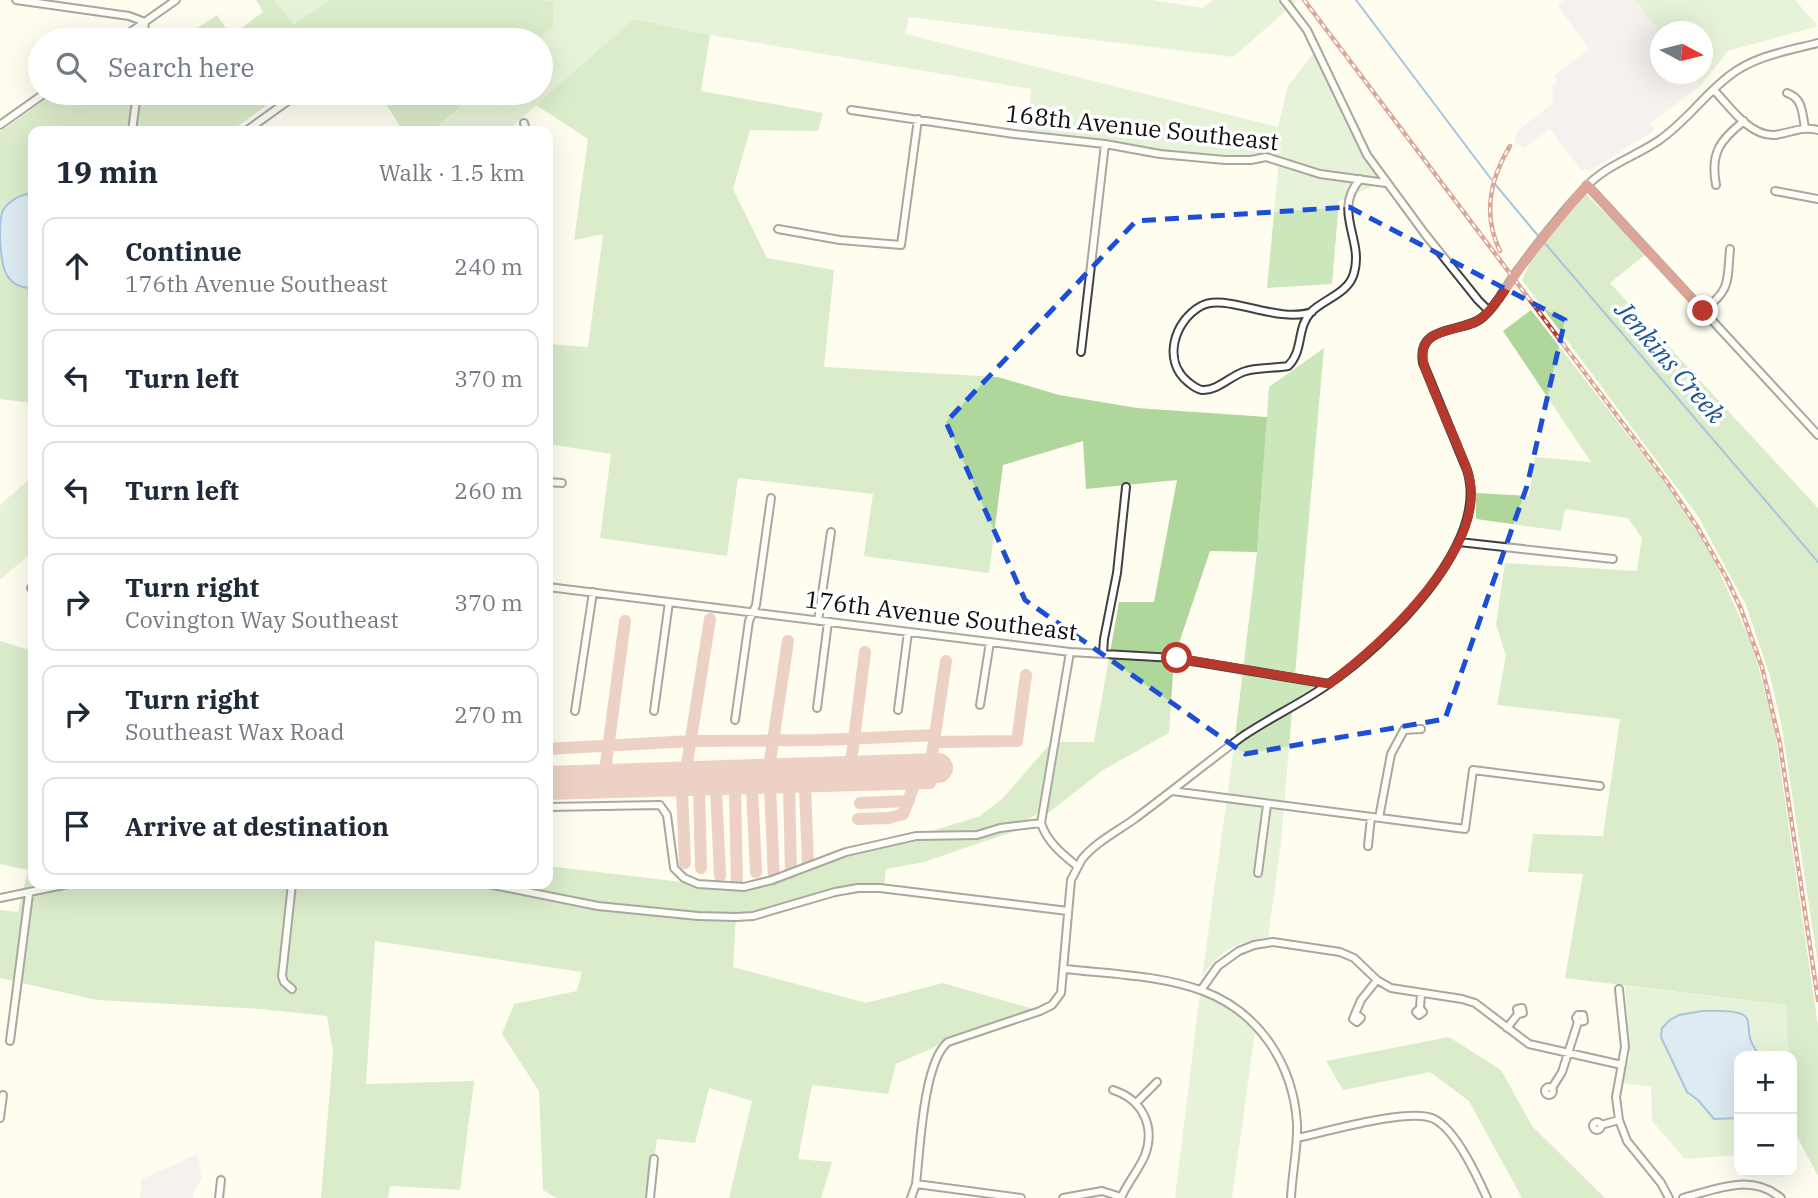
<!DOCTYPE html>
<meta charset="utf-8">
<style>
body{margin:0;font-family:"IBM Plex Serif",serif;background:#f2f2f3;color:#1f2937}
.controls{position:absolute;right:21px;bottom:21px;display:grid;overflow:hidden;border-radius:14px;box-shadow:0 7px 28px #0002}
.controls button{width:63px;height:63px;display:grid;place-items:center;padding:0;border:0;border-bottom:2px solid #e0e1e3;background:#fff;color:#1f2937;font:35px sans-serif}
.compass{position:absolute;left:1650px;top:21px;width:63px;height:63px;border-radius:50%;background:#fff;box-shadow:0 7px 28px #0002;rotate:97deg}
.stop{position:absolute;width:21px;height:21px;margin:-16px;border:5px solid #b7392e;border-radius:50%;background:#fff}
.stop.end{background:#b7392e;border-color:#fff;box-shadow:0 2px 7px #0008}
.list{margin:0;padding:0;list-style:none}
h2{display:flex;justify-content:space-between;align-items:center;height:91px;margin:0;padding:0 28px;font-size:30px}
h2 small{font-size:23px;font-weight:400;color:#747a83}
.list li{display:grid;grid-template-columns:46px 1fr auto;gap:21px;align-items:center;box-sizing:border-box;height:98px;margin:0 14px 14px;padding:0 14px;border:2px solid #e0e1e3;border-radius:14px}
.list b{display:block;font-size:26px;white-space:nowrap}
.list p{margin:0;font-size:23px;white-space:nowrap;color:#747a83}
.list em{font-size:23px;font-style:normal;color:#747a83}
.icon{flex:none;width:38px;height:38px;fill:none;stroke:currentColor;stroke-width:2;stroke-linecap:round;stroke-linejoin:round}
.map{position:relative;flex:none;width:1818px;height:1198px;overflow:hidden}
.search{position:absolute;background:#fff;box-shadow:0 7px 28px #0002;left:28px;top:28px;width:525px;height:77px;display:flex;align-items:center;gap:18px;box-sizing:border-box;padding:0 24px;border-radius:38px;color:#747a83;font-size:26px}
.panel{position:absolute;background:#fff;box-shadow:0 7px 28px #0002;left:28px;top:126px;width:525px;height:763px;border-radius:14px}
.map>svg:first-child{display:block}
.industrial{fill:#ece3ec}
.green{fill:#cce7bb}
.forest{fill:#afd79b}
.water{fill:#b8d5f3;stroke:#4381c6;stroke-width:2}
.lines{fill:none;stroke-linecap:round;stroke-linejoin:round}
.stream{stroke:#4381c6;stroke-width:2}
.taxiway{stroke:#da9b8f;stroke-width:12}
.runway{stroke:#da9b8f;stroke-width:30}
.minor-casing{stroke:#414141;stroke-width:10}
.minor{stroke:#fff;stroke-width:6}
.rail-casing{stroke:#b7392e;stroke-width:4.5}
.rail{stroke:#fff;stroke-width:2;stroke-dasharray:5;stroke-linecap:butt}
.route{stroke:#b7392e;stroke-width:9}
.marked{fill:none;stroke:#1d4ed8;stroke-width:5;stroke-dasharray:14 9;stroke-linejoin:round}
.labels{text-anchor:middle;stroke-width:7;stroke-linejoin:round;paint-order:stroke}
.street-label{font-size:24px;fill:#0e0e0e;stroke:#fff}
.water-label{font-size:26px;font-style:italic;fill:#1e5499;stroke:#fff}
</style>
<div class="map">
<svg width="1818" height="1198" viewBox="0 0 1818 1198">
<rect width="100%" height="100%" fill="#fefdf0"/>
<!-- industrial -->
<path class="industrial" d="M1565,0H1635L1660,34V74H1691L1700,86L1649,124L1655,130L1590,171L1585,169L1582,171L1550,129L1523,149L1518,143L1515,145L1514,143L1518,130L1552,104L1554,92L1551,87L1557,81L1554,76L1589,49L1558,6Z
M197,1154L202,1178L194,1191L193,1198H140L142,1179Z"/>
<!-- green -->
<path class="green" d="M274,0H329L294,24Z
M543,0H1153L1202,8L1213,0H1295L1296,2L1233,57L909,17L905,34L1278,127L1288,86L1317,49L1383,182L1339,201L1332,284L1267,288L1279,160L1213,159L1027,135L1031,89L710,35L634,19L507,131H434L478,93H541V40H537L553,27L554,3Z
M1635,0H1795L1818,26L1728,51L1700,86L1691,74H1702V32H1660V34Z
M1324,348L1295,675L1325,680L1235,737L1257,552L1269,387Z
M33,476V551L0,580V505Z
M1292,712L1281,843L1268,938C1238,940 1218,952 1202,977L1234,747Z
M1625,986L1786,1005L1788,1056H1739V1155L1685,1159L1652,1121L1651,1087L1623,1083L1630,1054Z
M1200,993L1228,1007L1255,1032L1232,1198H1175Z"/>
<!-- forest -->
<path class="forest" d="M256,0H274L294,24L329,0H543L554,2L553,27L537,40H179L217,15L231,36L263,12Z
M634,19L710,35L701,91L823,113L818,131L750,130L733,189L767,258L834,270L824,367L998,377L1059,395L1137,408L1267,417L1257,552L1210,551L1174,658L1169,733L1103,770L1047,814L1060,742H1094L1119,602H1154L1177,480L1086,489L1083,441L1003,465L989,573L864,556L873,494L738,478L727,556L600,538L611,454L548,444V344L588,347L603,234L574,240L588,139L536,105Z
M54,93H97V95L100,93H284L231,131H33V403L0,399V132Z
M379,93H477L433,131H403Z
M1585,193L1646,254L1610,283L1818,508V964L1782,728L1770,676L1746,605L1698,516L1522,280L1532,258Z
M1531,310L1661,478L1695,527L1715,562L1753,647L1774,725L1818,1026V1176L1792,1127V1056H1788L1786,1005L1565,978L1583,874L1528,872L1533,834L1603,836L1620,719L1497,705L1506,656L1496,624L1505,563L1637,571L1642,538L1628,518L1565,509L1561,531L1476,519V493L1529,496L1535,457L1591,462L1503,331Z
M0,641L33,651V884H548V866L698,884L744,887L846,852L916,836L980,816L1003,798L1051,743L1037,814L1021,823V829L924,862L886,869L884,886C828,881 789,909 736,916L733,967L866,1003L943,983L1033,1009L947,1037L935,1047L896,1064L888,1094L812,1085L798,1159L832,1162L821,1198H729L752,1101L709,1088L695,1143L657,1139L649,1198H556L543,1190L539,1091L502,1034L514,1004L577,991L582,972L375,941L366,1084L474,1081L460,1190L390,1186L388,1198H321L333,1053L327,1016L260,1009L97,1000L0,978V910L18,912L28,870L0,864Z
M1449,1037L1501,1070L1532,1126L1605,1198H1522L1469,1101L1430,1072L1343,1090L1326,1061Z"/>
<!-- water -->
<path class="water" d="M26,194L33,197V285L30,288C2,287 1,260 0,237C0,229 0,217 3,210C9,201 16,197 26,194Z
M1702,1011C1776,1009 1731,1026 1761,1056H1739V1118L1714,1119L1698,1100L1687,1092L1661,1037L1662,1028L1670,1020L1679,1015Z"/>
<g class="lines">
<!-- stream -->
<path class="stream" d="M1356,0L1491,179
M1495,184L1539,237
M1543,241L1818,562"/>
<!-- taxiway -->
<path class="taxiway" d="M934,742L1017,741L1026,675
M548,749L691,741L821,740L935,735
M844,771L852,755L865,652
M768,774L788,641
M685,776L710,619
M648,777L667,790
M604,779L625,621
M805,785L808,866
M770,786L774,880
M789,786L791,873
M752,787L756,872
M716,788L720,876
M735,788L737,886
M699,789L701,868
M682,790L685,863
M548,794L930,783V768L946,661
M860,803L909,801
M858,819L889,818L903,814L915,783"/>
<!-- runway -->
<path class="runway" d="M548,781L938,768"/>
<defs>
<path id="minor" d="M16,0L129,16L145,22L143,40
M1284,0L1307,30L1367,155L1425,234L1478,300L1489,311
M119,40L176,0
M1714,90C1729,106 1750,137 1775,135C1790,133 1802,126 1818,130
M1787,93C1803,98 1802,113 1805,128
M851,110L1014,134L1105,144L1160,154L1225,160H1251L1266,157L1320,174L1386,183
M524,123L526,131
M0,125L45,93
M132,131L137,93
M246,131L299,93
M1587,185L1818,435
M1716,185C1710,153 1720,140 1744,121
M1775,191L1818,199
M778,229L840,240L901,245L918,119
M1703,311C1731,289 1727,283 1730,249
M1312,312C1276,324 1225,292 1201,306C1174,321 1162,361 1188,382C1193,386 1196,389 1202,390C1218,391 1231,375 1246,371C1254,368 1277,368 1288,366C1304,351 1296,328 1311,312C1324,299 1349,293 1354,273C1364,239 1332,212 1360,179
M1081,352L1105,144
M548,482L562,483
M1459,542L1613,559
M548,587L1070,652L1174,658L1329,684
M31,588H33
M818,621L831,532
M1070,652L1041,823C1047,842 1062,854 1077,866
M1103,653L1104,639L1117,573L1126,487
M980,705L990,642
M817,708L828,622
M898,710L908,632
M575,711L593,592
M654,711L669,602
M735,720L749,621L756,605L771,498
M1172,791L1465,829L1473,770L1600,786
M548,807L660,805L667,815L674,868L684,878L698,884L744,887L772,880L846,852L916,836L977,835L1000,828L1041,823
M1379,818L1391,754L1404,730L1421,729
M1368,846L1371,817
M1258,873L1267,805
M488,884L598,906L698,916L736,917L753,916L835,892L858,888H880L1068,911
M0,898L68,884
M1065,969C1109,974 1160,975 1203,991C1259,1012 1293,1064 1297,1123C1298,1148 1292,1173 1291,1198
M292,989L284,982L282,976L292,884
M1619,989L1625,1047L1616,1097L1619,1120L1627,1141L1661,1183L1669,1198
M1201,990L1218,966L1239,951L1254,945L1273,942L1340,952L1354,958L1377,980L1391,988L1462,999L1475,1003L1529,1044L1622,1065
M1420,1008L1423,1012L1419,1015L1416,1012L1420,1008L1421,993
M1357,1015L1361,1018L1357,1022L1353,1019L1361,1000L1377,980
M1507,1028L1518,1014L1523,1013L1522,1008L1517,1009L1518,1014
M10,1041L29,894
M1545 1091a4 4 0 1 1 8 0a4 4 0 1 1-8 0Z
M1552,1088L1562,1072L1578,1022L1576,1018L1578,1015H1583L1584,1021L1578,1022
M1113,1090C1141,1099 1156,1125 1145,1155C1139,1170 1127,1183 1121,1198
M1137,1102L1157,1082
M0,1118L3,1095
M1593 1126a4 4 0 1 1 8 0a4 4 0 1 1-8 0Z
M1601,1125L1619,1120
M1297,1138C1326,1132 1410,1107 1434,1119C1456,1130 1477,1176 1487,1198
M916,1184L1021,1198
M219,1198L221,1180
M650,1198L654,1159
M911,1198L916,1184C920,1150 923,1062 948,1042L1040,1011L1052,1005L1061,993L1071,880L1082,859C1095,843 1116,832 1133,820C1170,793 1206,763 1243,736C1271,717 1302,703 1330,683C1385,645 1491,544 1467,470L1423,363C1416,323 1464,334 1483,317C1497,305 1505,288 1515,274C1537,244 1560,214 1586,187C1605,166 1634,157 1658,141C1685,123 1703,96 1729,76C1754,56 1787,51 1818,43
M1063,1198L1102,1191L1121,1197
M1683,1198C1717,1189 1751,1173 1781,1198"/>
</defs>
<!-- minor casing -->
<use href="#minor" class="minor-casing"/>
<!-- minor -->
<use href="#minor" class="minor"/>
<defs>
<path id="rail" d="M1304,0L1667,482L1698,528L1727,579L1741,609L1762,667L1780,744L1818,1000
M1500,251C1482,214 1490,179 1510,146"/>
</defs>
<!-- rail casing -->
<use href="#rail" class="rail-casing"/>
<!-- rail -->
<use href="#rail" class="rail"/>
</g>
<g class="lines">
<!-- route -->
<path class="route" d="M1177,658L1329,684C1379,646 1478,557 1471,487C1470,473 1463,460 1458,447C1447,421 1435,395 1425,368C1411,323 1464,335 1484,316C1500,301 1510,281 1523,264C1543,237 1565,211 1587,185L1703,311"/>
</g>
<!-- marked area -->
<path d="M0 0H1818V1198H0ZM1349,207L1565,320L1527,486L1445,719L1245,754L1025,600L946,422L1136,221Z" fill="#fefdf0" fill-opacity=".55" fill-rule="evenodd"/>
<path class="marked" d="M1349,207L1565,320L1527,486L1445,719L1245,754L1025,600L946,422L1136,221Z"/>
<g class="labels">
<!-- street labels -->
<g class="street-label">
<text transform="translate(1142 128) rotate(6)" y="8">168th Avenue Southeast</text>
<text transform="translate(941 616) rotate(7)" y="8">176th Avenue Southeast</text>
</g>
<!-- water labels -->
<g class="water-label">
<text transform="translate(1670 362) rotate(49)" y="9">Jenkins Creek</text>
</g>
</g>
</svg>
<div class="controls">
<button>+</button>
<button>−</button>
</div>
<svg class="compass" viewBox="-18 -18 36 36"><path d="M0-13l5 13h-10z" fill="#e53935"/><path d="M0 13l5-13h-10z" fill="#747a83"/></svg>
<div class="stop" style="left:1177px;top:658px"></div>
<div class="stop end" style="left:1703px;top:311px"></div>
<div class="search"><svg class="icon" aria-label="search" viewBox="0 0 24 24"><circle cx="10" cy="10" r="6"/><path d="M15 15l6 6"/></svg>Search here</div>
<section class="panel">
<h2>19 min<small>Walk · 1.5 km</small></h2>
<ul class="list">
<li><svg class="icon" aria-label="ahead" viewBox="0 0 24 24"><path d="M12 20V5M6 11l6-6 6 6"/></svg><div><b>Continue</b><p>176th Avenue Southeast</p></div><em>240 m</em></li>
<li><svg class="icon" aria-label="left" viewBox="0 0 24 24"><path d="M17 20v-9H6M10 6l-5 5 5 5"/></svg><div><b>Turn left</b></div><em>370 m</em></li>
<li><svg class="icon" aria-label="left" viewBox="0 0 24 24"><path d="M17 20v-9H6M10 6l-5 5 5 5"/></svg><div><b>Turn left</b></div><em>260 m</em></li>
<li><svg class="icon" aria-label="right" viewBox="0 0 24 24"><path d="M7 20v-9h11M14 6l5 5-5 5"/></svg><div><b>Turn right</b><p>Covington Way Southeast</p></div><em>370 m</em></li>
<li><svg class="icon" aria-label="right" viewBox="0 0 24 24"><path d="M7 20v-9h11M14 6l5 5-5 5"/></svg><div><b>Turn right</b><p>Southeast Wax Road</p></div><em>270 m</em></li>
<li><svg class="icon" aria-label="arrive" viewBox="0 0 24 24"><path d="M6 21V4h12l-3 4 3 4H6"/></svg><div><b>Arrive at destination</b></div></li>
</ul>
</section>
</div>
